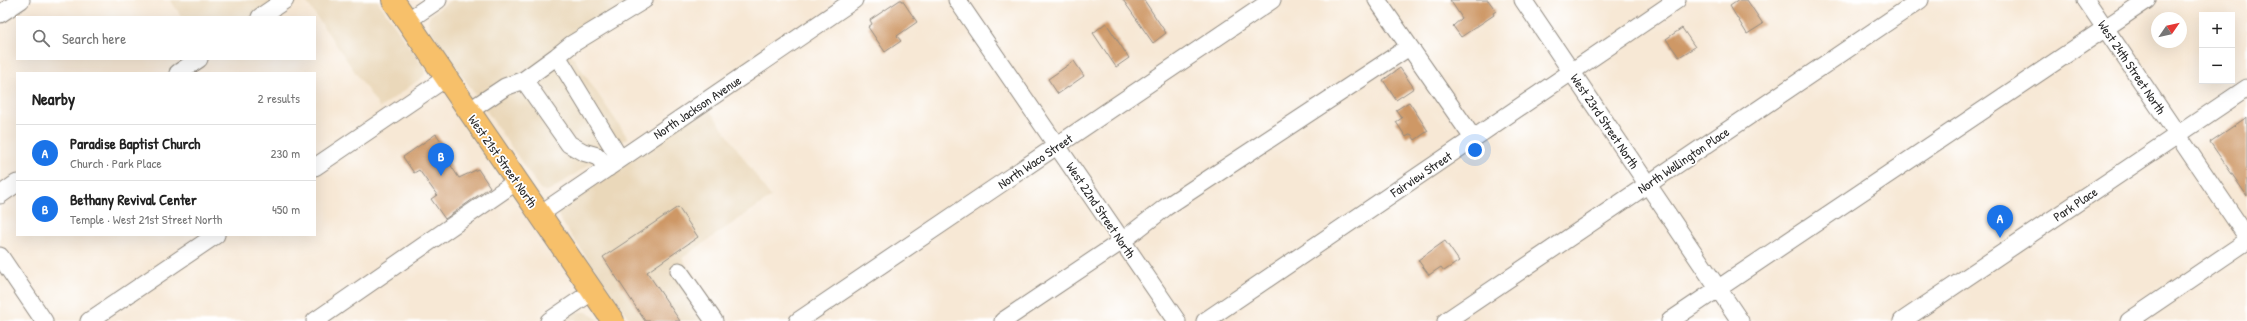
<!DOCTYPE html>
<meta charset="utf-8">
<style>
body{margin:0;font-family:"Patrick Hand",sans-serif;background:#f6f6f6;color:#222}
.controls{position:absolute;right:12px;top:12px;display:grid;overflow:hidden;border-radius:0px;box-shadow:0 4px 16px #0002}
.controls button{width:36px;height:36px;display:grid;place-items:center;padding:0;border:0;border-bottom:1px solid #e0e0e0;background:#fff;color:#222;font:20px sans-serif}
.compass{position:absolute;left:2151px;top:12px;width:36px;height:36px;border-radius:50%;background:#fff;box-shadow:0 4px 16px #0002;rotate:56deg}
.you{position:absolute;left:1475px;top:150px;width:14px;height:14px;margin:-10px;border:3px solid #fff;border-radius:50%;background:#1a73e8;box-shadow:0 0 0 6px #1a73e833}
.badge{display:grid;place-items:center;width:26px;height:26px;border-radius:50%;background:#1a73e8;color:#fff;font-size:13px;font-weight:700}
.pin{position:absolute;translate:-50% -33px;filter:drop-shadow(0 1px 2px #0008)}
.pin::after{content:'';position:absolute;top:21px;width:14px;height:12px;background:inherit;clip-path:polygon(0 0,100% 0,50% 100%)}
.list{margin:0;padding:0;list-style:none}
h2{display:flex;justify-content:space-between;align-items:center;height:52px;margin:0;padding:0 16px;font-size:17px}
h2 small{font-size:13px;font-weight:400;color:#767676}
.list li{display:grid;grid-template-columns:26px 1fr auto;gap:12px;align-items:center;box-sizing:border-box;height:56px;padding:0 16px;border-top:1px solid #e0e0e0}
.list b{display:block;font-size:15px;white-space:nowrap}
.list p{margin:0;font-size:13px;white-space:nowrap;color:#767676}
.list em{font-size:13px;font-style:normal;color:#767676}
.icon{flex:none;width:22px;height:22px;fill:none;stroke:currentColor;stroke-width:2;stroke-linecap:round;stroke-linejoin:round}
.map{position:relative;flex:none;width:2247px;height:321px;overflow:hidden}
.search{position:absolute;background:#fff;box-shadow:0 4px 16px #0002;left:16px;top:16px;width:300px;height:44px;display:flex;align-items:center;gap:10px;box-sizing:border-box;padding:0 14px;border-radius:0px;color:#767676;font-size:15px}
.panel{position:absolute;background:#fff;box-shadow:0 4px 16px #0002;left:16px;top:72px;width:300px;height:164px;border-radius:0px}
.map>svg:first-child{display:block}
.built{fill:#ead8ba}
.building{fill:#ce9866}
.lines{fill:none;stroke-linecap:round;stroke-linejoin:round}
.minor-casing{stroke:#918a80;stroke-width:19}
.major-casing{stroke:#918a80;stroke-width:24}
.minor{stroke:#fff;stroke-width:17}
.major{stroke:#f7c06b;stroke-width:22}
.labels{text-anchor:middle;stroke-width:3.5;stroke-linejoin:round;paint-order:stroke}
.street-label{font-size:13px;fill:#2b2b2b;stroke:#fff}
</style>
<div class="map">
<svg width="2247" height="321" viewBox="0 0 2247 321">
<rect width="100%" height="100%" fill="#fff"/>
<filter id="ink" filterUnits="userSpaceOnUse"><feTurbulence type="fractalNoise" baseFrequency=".025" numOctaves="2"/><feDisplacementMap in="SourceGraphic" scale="8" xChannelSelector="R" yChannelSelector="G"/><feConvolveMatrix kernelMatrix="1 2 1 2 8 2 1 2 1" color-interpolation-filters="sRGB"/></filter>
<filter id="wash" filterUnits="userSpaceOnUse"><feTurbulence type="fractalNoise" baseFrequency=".012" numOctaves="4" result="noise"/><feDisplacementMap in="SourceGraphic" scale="16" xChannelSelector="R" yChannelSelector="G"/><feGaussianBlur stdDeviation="0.9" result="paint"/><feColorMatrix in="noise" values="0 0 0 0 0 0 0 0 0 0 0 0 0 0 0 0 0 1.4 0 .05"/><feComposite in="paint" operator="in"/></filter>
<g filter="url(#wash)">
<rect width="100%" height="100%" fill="#f7e8d5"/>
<!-- built -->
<path class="built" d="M170,0H276L251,17H182Z
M305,0H377L426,70L424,76L380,108Z
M451,0H646L570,53L628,138L553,189L546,191L540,189L430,29L428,21L430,15Z
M707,106L771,197L682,258L724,321H631L559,218L557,211Z
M576,312H587L600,321H563Z"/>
<g id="blocks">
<!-- building -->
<path class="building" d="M900,0H902L917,22L897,36L901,41L885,52L868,27L872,24L870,20Z
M1123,0H1144L1166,33L1153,43Z
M1450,0H1488L1496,11L1493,13L1494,15L1461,37L1453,26L1462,18Z
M1739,0H1747L1763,24L1747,34L1730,6Z
M1106,23L1129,58L1116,67L1093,33Z
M1682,28L1695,47L1679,57L1666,39Z
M1074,61L1084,76L1058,94L1048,79Z
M1400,68L1414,88L1396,100L1383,80Z
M1409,102L1428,131L1415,140L1411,134L1406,137L1396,122L1402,118L1396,110Z
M2247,117V196L2210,142Z
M436,134L449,152L444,155L459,178L478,169L490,187L445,219L431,199L437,195L419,170L414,173L403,157Z
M678,207L698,237L647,272L680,321H645L603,257Z
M1445,241L1459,261L1444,271L1441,267L1429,275L1418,260Z"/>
</g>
</g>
<g filter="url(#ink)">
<use href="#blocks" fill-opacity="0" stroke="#918a80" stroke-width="1"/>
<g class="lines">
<defs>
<path id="minor" d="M957,0L1177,321
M1377,0L1473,138
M1523,0L1740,321
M2086,0L2247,237
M0,14L21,0
M260,17L285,0
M407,21L438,0
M557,56L572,44L644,0
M178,73L199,59
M524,80L569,144L583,152L597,156L608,168
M469,111L505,87L524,80L557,56L620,159
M315,167L446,78
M0,195L17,183
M540,214L854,0
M0,256L44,321
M679,271L714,321
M89,321L216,235
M315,321L517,181
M549,321L593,291
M798,321L1272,0
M1003,321L1122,241L1166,207L1409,47
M1205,321L1677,0
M1446,321L1920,0
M1670,321L2147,0
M1902,321L2247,88
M2129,321L2247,241"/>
<path id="major" d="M393,0L613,321"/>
</defs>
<!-- minor casing -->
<use href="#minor" class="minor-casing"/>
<!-- major casing -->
<use href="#major" class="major-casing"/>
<!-- minor -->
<use href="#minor" class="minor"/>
<!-- major -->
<use href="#major" class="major"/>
</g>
</g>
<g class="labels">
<!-- street labels -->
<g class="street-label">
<text transform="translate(2132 67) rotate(56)" y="5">West 24th Street North</text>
<text transform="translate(697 107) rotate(-34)" y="5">North Jackson Avenue</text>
<text transform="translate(1605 121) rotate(56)" y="5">West 23rd Street North</text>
<text transform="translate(1683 160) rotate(-34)" y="5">North Wellington Place</text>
<text transform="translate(503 161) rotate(55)" y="5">West 21st Street North</text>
<text transform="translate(1035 161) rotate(-34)" y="5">North Waco Street</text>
<text transform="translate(1421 174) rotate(-34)" y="5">Fairview Street</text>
<text transform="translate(2075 204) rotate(-34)" y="5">Park Place</text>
<text transform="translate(1101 210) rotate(56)" y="5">West 22nd Street North</text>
</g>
</g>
</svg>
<div class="controls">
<button>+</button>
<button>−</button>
</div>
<svg class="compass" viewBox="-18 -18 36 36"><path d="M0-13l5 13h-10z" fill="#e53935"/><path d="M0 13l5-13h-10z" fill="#767676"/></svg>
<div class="you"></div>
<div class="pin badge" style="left:2000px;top:238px">A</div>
<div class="pin badge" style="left:441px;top:176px">B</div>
<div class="search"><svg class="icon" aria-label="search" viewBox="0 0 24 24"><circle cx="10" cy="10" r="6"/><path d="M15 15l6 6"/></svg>Search here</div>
<section class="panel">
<h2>Nearby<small>2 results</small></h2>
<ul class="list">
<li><span class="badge">A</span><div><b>Paradise Baptist Church</b><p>Church · Park Place</p></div><em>230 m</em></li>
<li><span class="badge">B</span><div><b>Bethany Revival Center</b><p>Temple · West 21st Street North</p></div><em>450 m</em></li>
</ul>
</section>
</div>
